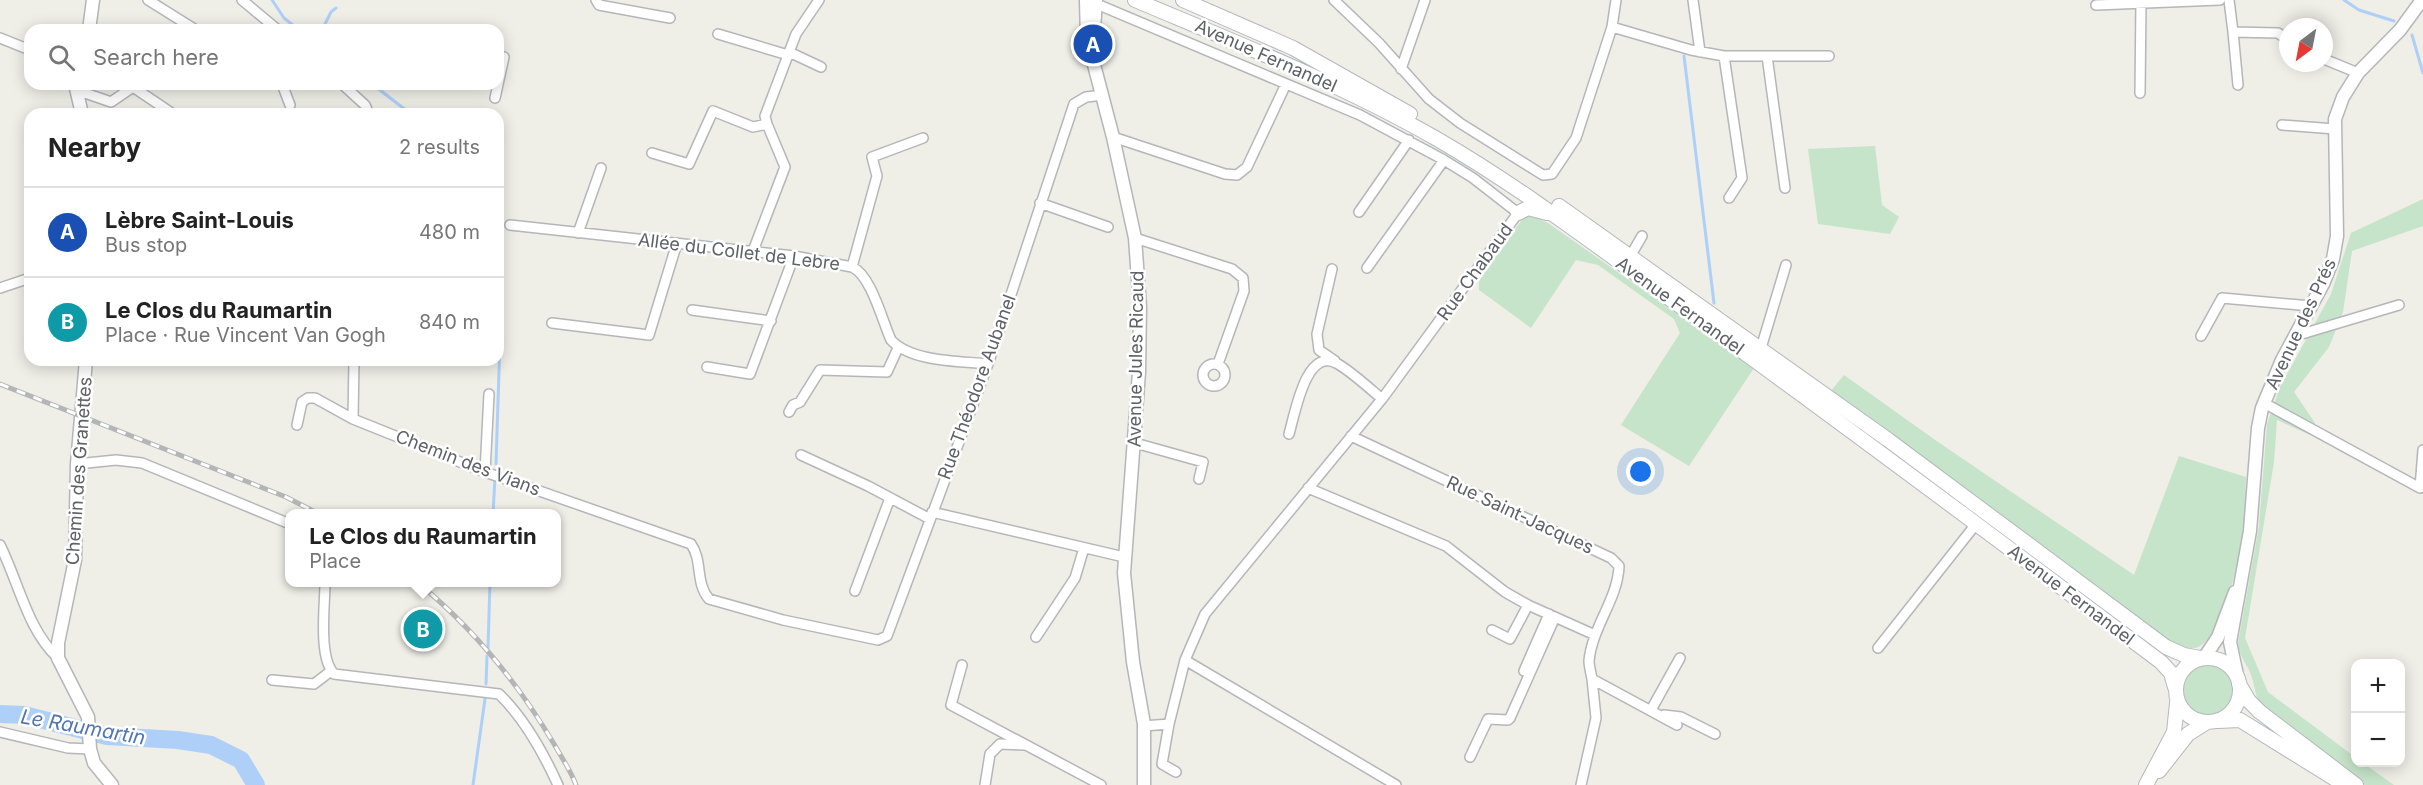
<!DOCTYPE html>
<meta charset="utf-8">
<style>
body{margin:0;font-family:Inter,sans-serif;background:#f2f2f2;color:#222}
.controls{position:absolute;right:18px;bottom:18px;display:grid;overflow:hidden;border-radius:12px;box-shadow:0 3px 15px #0003}
.controls button{width:54px;height:54px;display:grid;place-items:center;padding:0;border:0;border-bottom:2px solid #e0e0e0;background:#fff;color:#222;font:30px sans-serif}
.compass{position:absolute;left:2279px;top:18px;width:54px;height:54px;border-radius:50%;background:#fff;box-shadow:0 3px 15px #0003;rotate:212deg}
.you{position:absolute;left:1641px;top:472px;width:21px;height:21px;margin:-15px;border:4px solid #fff;border-radius:50%;background:#1a73e8;box-shadow:0 0 0 9px #1a73e833}
.badge{display:grid;place-items:center;width:39px;height:39px;border-radius:50%;background:#0b8043;color:#fff;font-size:20px;font-weight:700}
.pin{position:absolute;translate:-50% -50%;border:3px solid #fff;box-shadow:0 2px 6px #0006}
.popup{position:absolute;left:285px;top:509px;width:276px;height:78px;box-sizing:border-box;display:grid;place-content:center;border-radius:12px;background:#fff;filter:drop-shadow(0 2px 4px #0005);font-size:20px;white-space:nowrap;color:#767676}
.popup b{font-size:22px;color:#222}
.popup::after{content:'';position:absolute;left:50%;top:100%;margin-left:-12px;border:12px solid transparent;border-top-color:#fff}
.list{margin:0;padding:0;list-style:none}
h2{display:flex;justify-content:space-between;align-items:center;height:78px;margin:0;padding:0 24px;font-size:26px}
h2 small{font-size:20px;font-weight:400;color:#767676}
.list li{display:grid;grid-template-columns:39px 1fr auto;gap:18px;align-items:center;box-sizing:border-box;height:90px;padding:0 24px;border-top:2px solid #e0e0e0}
.list b{display:block;font-size:22px;white-space:nowrap}
.list p{margin:0;font-size:20px;white-space:nowrap;color:#767676}
.list em{font-size:20px;font-style:normal;color:#767676}
.icon{flex:none;width:33px;height:33px;fill:none;stroke:currentColor;stroke-width:2;stroke-linecap:round;stroke-linejoin:round}
.map{position:relative;flex:none;width:2423px;height:785px;overflow:hidden}
.search{position:absolute;background:#fff;box-shadow:0 3px 15px #0003;left:24px;top:24px;width:480px;height:66px;display:flex;align-items:center;gap:15px;box-sizing:border-box;padding:0 21px;border-radius:18px;color:#767676;font-size:22px}
.panel{position:absolute;background:#fff;box-shadow:0 3px 15px #0003;left:24px;top:108px;width:480px;height:258px;border-radius:18px}
.map>svg:first-child{display:block}
.green{fill:#c6e4c9}
.lines{fill:none;stroke-linecap:round;stroke-linejoin:round}
.stream{stroke:#aed0f8;stroke-width:3}
.river{stroke:#aed0f8;stroke-width:18}
.minor-casing{stroke:#b4b6ba;stroke-width:12}
.tertiary-casing{stroke:#b4b6ba;stroke-width:15}
.secondary-casing{stroke:#b5b8bd;stroke-width:16}
.minor{stroke:#fff;stroke-width:9}
.tertiary{stroke:#fff;stroke-width:12}
.secondary{stroke:#fff;stroke-width:14}
.rail-casing{stroke:#b4b5b6;stroke-width:5}
.rail{stroke:#fff;stroke-width:3;stroke-dasharray:9;stroke-linecap:butt}
.labels{text-anchor:middle;stroke-width:5;stroke-linejoin:round;paint-order:stroke}
.street-label{font-size:18px;fill:#5e6166;stroke:#fff}
.water-label{font-size:20px;font-style:italic;fill:#4f75b2;stroke:#fff}
</style>
<div class="map">
<svg width="2423" height="785" viewBox="0 0 2423 785">
<rect width="100%" height="100%" fill="#efeee7"/>
<!-- green -->
<path class="green" d="M1875,146L1882,205L1899,217L1890,234L1818,224L1808,149Z
M2423,199V226L2352,251L2343,312L2329,347L2294,392L2315,423L2310,435L2277,420L2274,462L2245,638L2268,692L2355,757L2356,762L2363,763L2394,785H2365L2268,713C2255,700 2257,695 2252,678C2249,665 2240,660 2238,643L2259,526L2267,424L2280,387L2331,294L2351,233Z
M1533,216L1548,223L1754,368L1689,466L1621,425L1680,333L1674,319L1598,265L1576,260L1531,328L1479,290V281L1523,218Z
M1844,375L1938,442L2134,575L2179,456L2246,477C2245,498 2245,520 2242,541C2239,564 2220,636 2200,646C2192,651 2182,646 2174,644L1830,392Z
M2183 690a26 26 0 1 1 52 0a26 26 0 1 1-52 0Z"/>
<g class="lines">
<!-- stream -->
<path class="stream" d="M272,0L284,18L299,30
M2344,0L2359,10L2394,21
M322,30L331,12L336,8
M2412,35L2423,73
M1684,56L1714,303
M372,84L411,114
M496,464L500,341L498,315
M493,514L495,478
M488,648L490,582
M486,684L487,656
M473,785L485,699"/>
<!-- river -->
<path class="river" d="M0,714L24,715L107,736L178,740L211,745L241,760L256,785"/>
<defs>
<path id="minor" d="M148,0L196,30
M242,0L278,30
M596,0L599,5L670,18
M1334,0L1379,43L1429,99L1460,123L1543,175L1552,174L1576,138L1612,27L1616,0
M1693,0L1700,52
M2229,0L2233,32L2278,33L2288,40
M1092,2L1360,115L1444,160L1473,178L1518,213L1382,399L1205,614L1185,660L1169,724L1144,726
M2096,5L2220,0
M1612,27L1691,50L1724,56H1829
M2233,32L2238,85
M718,34L788,55
M0,38L30,50
M789,52L821,67
M1724,56L1742,178L1729,198
M1767,56L1785,188
M2324,59L2358,73
M1401,69L1425,0
M282,84L290,105
M342,84L365,105L369,114
M2140,93L2141,0
M77,96L85,93L111,102L133,87L173,114
M495,98L504,57L498,56
M2282,125L2335,129
M1113,137L1225,174L1237,175L1247,167L1286,84
M652,153L689,164L713,111L753,127L767,124L765,116L796,34L819,0
M1040,203L1108,227
M1359,212L1409,140
M510,225L794,256L852,267C871,275 882,320 891,340C911,362 960,361 988,364
M578,233L601,168
M1135,238L1232,269L1243,278L1244,291L1218,364
M753,251L785,167L767,124
M1631,255L1642,236
M852,267L877,176L872,157L923,138
M1367,268L1444,160
M1332,269L1317,334L1319,350L1335,361
M0,288L30,278
M692,310L771,321
M552,323L649,335L677,243
M2201,336L2222,298L2311,306
M2295,336L2399,305
M1761,348L1786,265
M354,360L353,419L485,472L691,544C703,561 695,583 709,599L783,620L878,640L887,636L988,364L1074,104L1086,97L1103,95
M1203 375a11 11 0 1 1 22 0a11 11 0 1 1-22 0Z
M707,367L750,374L794,256
M2264,403L2420,488L2423,450
M789,412L793,405L800,402L820,370L887,372L898,348
M297,425L302,402L308,398H315L353,419
M1289,434C1295,414 1306,345 1338,364C1353,373 1368,387 1382,399
M1351,436L1611,558L1619,566C1618,599 1592,627 1589,661C1589,666 1591,673 1592,679L1677,725
M1135,443L1203,462L1199,479
M801,455L868,486L930,519
M77,464L116,460L142,463L290,524
M485,472L489,394
M1308,488L1446,546L1505,592L1528,605L1595,635
M932,512L1124,557
M0,545C19,583 27,629 58,658
M325,582C325,606 318,657 334,674L499,694C525,719 543,752 558,785
M855,591L890,498
M1492,630L1510,639L1528,605
M1036,637L1075,578L1084,548
M1878,648L1976,524
M1185,660L1396,785
M962,665L951,705L1101,785
M1524,671L1549,614
M272,680L314,684L331,671
M1651,710L1680,658
M1664,715L1681,717L1715,734
M1169,724L1162,764L1176,772
M0,732L68,748L90,749
M1470,757L1488,719L1508,720L1510,718L1555,617
M985,785L990,754L1000,744L1024,745
M1581,785L1596,718L1592,679"/>
<path id="tertiary" d="M1086,0L1087,38L1113,137L1135,238L1140,307L1139,372L1124,573L1133,662L1144,724V785
M89,30L93,0
M1093,44L1096,0
M75,84L82,114
M86,360L77,464L75,560L58,643V658L88,717L90,749L94,763L112,785
M2204,658L2218,637L2235,592
M2238,680L2230,642L2250,531L2258,428L2262,408L2282,360L2323,284L2333,259L2337,236L2335,119L2343,97L2358,73L2400,30L2422,0"/>
<path id="secondary" d="M1135,0C1237,43 1341,84 1437,139C1527,191 1607,254 1691,314C1849,428 2005,545 2161,662L2171,673L2175,687
M1183,0L1293,48L1410,114
M1559,206L1887,439L2166,647L2184,655L2200,658
M1518,213L1528,208L1547,213
M2176 690a32 32 0 1 1 64 0a32 32 0 1 1-64 0Z
M2239,684L2249,701L2260,712L2356,785
M2218,721L2240,720L2340,782
M2159,771L2188,734L2207,722
M2146,785L2174,732L2177,703"/>
</defs>
<!-- minor casing -->
<use href="#minor" class="minor-casing"/>
<!-- tertiary casing -->
<use href="#tertiary" class="tertiary-casing"/>
<!-- secondary casing -->
<use href="#secondary" class="secondary-casing"/>
<!-- minor -->
<use href="#minor" class="minor"/>
<!-- tertiary -->
<use href="#tertiary" class="tertiary"/>
<!-- secondary -->
<use href="#secondary" class="secondary"/>
<defs>
<path id="rail" d="M0,384L286,497L319,514
M417,582C473,628 518,683 554,744C562,758 571,771 576,785"/>
</defs>
<!-- rail casing -->
<use href="#rail" class="rail-casing"/>
<!-- rail -->
<use href="#rail" class="rail"/>
</g>
<g class="labels">
<!-- street labels -->
<g class="street-label">
<text transform="translate(1266 56) rotate(24)" y="6">Avenue Fernandel</text>
<text transform="translate(739 252) rotate(7)" y="6">Allée du Collet de Lebre</text>
<text transform="translate(1475 272) rotate(-54)" y="6">Rue Chabaud</text>
<text transform="translate(1680 306) rotate(36)" y="6">Avenue Fernandel</text>
<text transform="translate(2301 324) rotate(-65)" y="6">Avenue des Prés</text>
<text transform="translate(1136 359) rotate(-89)" y="6">Avenue Jules Ricaud</text>
<text transform="translate(977 387) rotate(-70)" y="6">Rue Théodore Aubanel</text>
<text transform="translate(468 463) rotate(21)" y="6">Chemin des Vians</text>
<text transform="translate(79 471) rotate(-86)" y="6">Chemin des Granettes</text>
<text transform="translate(1520 515) rotate(25)" y="6">Rue Saint-Jacques</text>
<text transform="translate(2071 595) rotate(37)" y="6">Avenue Fernandel</text>
</g>
<!-- water labels -->
<g class="water-label">
<text transform="translate(83 727) rotate(10)" y="7">Le Raumartin</text>
</g>
</g>
</svg>
<div class="controls">
<button>+</button>
<button>−</button>
</div>
<svg class="compass" viewBox="-18 -18 36 36"><path d="M0-13l5 13h-10z" fill="#e53935"/><path d="M0 13l5-13h-10z" fill="#767676"/></svg>
<div class="you"></div>
<div class="pin badge" style="left:1093px;top:44px;background:#1a4fb4">A</div>
<div class="pin badge" style="left:423px;top:629px;background:#0f9aa8">B</div>
<div class="popup"><b>Le Clos du Raumartin</b>Place</div>
<div class="search"><svg class="icon" aria-label="search" viewBox="0 0 24 24"><circle cx="10" cy="10" r="6"/><path d="M15 15l6 6"/></svg>Search here</div>
<section class="panel">
<h2>Nearby<small>2 results</small></h2>
<ul class="list">
<li><span class="badge" style="background:#1a4fb4">A</span><div><b>Lèbre Saint-Louis</b><p>Bus stop</p></div><em>480 m</em></li>
<li><span class="badge" style="background:#0f9aa8">B</span><div><b>Le Clos du Raumartin</b><p>Place · Rue Vincent Van Gogh</p></div><em>840 m</em></li>
</ul>
</section>
</div>
